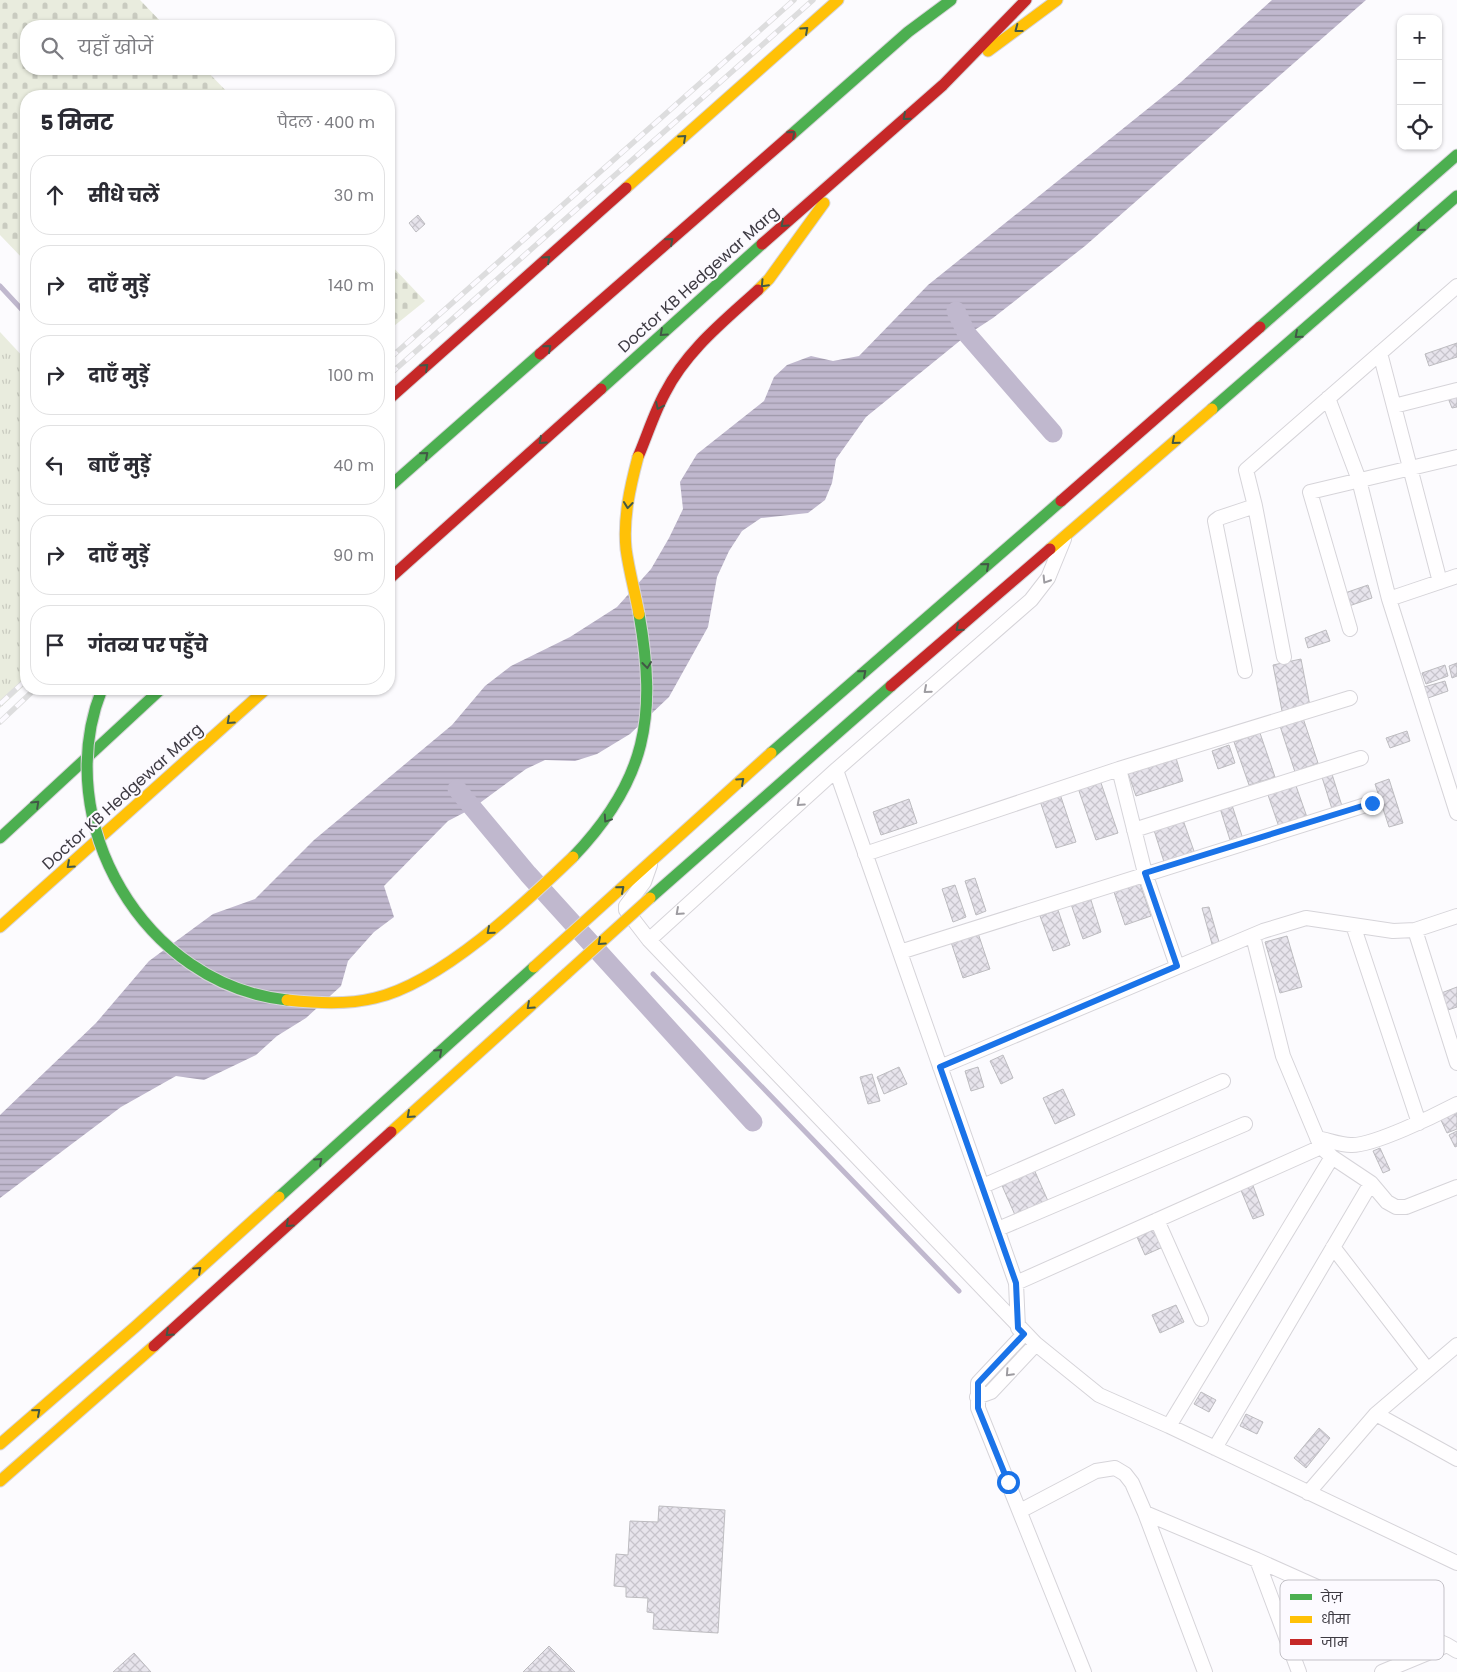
<!DOCTYPE html>
<html lang="hi">
<meta charset="utf-8">
<style>
body{margin:0;font-family:Poppins,"Noto Sans Devanagari",sans-serif;background:#f7f7f7;color:#2b2b33}
.controls{position:absolute;right:15px;top:15px;display:grid;overflow:hidden;border-radius:10px;box-shadow:0 1px 4px #0004}
.controls button{width:45px;height:45px;display:grid;place-items:center;padding:0;border:0;border-bottom:1px solid #e1e1e2;background:#fff;color:#2b2b33;font:25px sans-serif}
.stop{position:absolute;width:15px;height:15px;margin:-11px;border:4px solid #1a73e8;border-radius:50%;background:#fff}
.stop.end{background:#1a73e8;border-color:#fff;box-shadow:0 1px 5px #0008}
.list{margin:0;padding:0;list-style:none}
h2{display:flex;justify-content:space-between;align-items:center;height:65px;margin:0;padding:0 20px;font-size:21px}
h2 small{font-size:16px;font-weight:400;color:#7c7c81}
.list li{display:grid;grid-template-columns:32px 1fr auto;gap:15px;align-items:center;box-sizing:border-box;height:80px;margin:0 10px 10px;padding:0 10px;border:1px solid #e1e1e2;border-radius:20px}
.list b{display:block;font-size:19px;white-space:nowrap}
.list em{font-size:16px;font-style:normal;color:#7c7c81}
.icon{flex:none;width:28px;height:28px;fill:none;stroke:currentColor;stroke-width:2;stroke-linecap:round;stroke-linejoin:round}
.map{position:relative;flex:none;width:1457px;height:1672px;overflow:hidden}
.search{position:absolute;background:#fff;box-shadow:0 1px 4px #0004;left:20px;top:20px;width:375px;height:55px;display:flex;align-items:center;gap:12px;box-sizing:border-box;padding:0 18px;border-radius:20px;color:#7c7c81;font-size:19px}
.panel{position:absolute;background:#fff;box-shadow:0 1px 4px #0004;left:20px;top:90px;width:375px;height:605px;border-radius:20px}
.map>svg:first-child{display:block}
.grass{fill:url(#grass-tufts)}
.cemetery{fill:url(#cemetery-stones)}
.water{fill:url(#water-rules)}
.lines{fill:none;stroke-linecap:round;stroke-linejoin:round}
.stream{stroke:#c0b8ce;stroke-width:5}
.canal{stroke:#c0b8ce;stroke-width:19}
.building{fill:url(#building-cross-hatch);stroke:#bdbcc0}
.street-casing{stroke:#d6d4d9;stroke-width:16}
.fast-casing{stroke:#d6d4d9;stroke-width:13}
.slow-casing{stroke:#d6d4d9;stroke-width:13}
.jam-casing{stroke:#d6d4d9;stroke-width:13}
.street{stroke:#fffeff;stroke-width:14}
.fast{stroke:#4caf50;stroke-width:11}
.slow{stroke:#ffc107;stroke-width:11}
.jam{stroke:#c62828;stroke-width:11}
.rail-casing{stroke:#ddddde;stroke-width:5.5}
.rail{stroke:#fcfaff;stroke-width:4;stroke-dasharray:11;stroke-linecap:butt}
.fast-bridge-casing{stroke:#d6d4d9;stroke-width:13;stroke-linecap:butt}
.slow-bridge-casing{stroke:#d6d4d9;stroke-width:13;stroke-linecap:butt}
.fast-bridge{stroke:#4caf50;stroke-width:11}
.slow-bridge{stroke:#ffc107;stroke-width:11}
.oneway{stroke:#425846}
.oneway2{stroke:#9e9ca1}
.route{stroke:#1a73e8;stroke-width:6}
.labels{text-anchor:middle;stroke-width:4;stroke-linejoin:round;paint-order:stroke}
.street-label{font-size:16px;fill:#3e3b43;stroke:#fcfaff}
.key{fill:#fcfaff;stroke:#c3c1c7;stroke-width:1}
.key-label{font-size:14px;fill:#3e3b43}
</style>
<div class="map">
<svg width="1457" height="1672" viewBox="0 0 1457 1672">
<defs>
<pattern id="grass-tufts" width="24" height="20" patternUnits="userSpaceOnUse" patternTransform="scale(1.25)"><rect width="24" height="20" fill="#e9ecde"/><path d="M3 7l-1-3M5 7V3M7 7l1-3M15 17l-1-3M17 17v-4M19 17l1-3" fill="none" stroke="#c9cbc0"/></pattern>
<pattern id="cemetery-stones" width="16" height="16" patternUnits="userSpaceOnUse" patternTransform="scale(1.25)"><rect width="16" height="16" fill="#e9ecde"/><path d="M2 7V4a2 2 0 0 1 4 0v3zM10 15v-3a2 2 0 0 1 4 0v3z" fill="#c9cbc0"/></pattern>
<pattern id="water-rules" width="6" height="5" patternUnits="userSpaceOnUse" patternTransform="scale(1.25)"><rect width="6" height="5" fill="#c0b8ce"/><path d="M0 2.5h6" fill="none" stroke="#9d97a9"/></pattern>
<pattern id="building-cross-hatch" width="8" height="8" patternUnits="userSpaceOnUse" patternTransform="scale(1.25)"><rect width="8" height="8" fill="#e7e4ec"/><path d="M0 0l8 8M0 8l8-8" fill="none" stroke="#c7c4cc"/></pattern>
</defs>
<rect width="100%" height="100%" fill="#fcfbfe"/>
<!-- grass -->
<path class="grass" d="M0,332L26,360V684L0,708Z"/>
<!-- cemetery -->
<path class="cemetery" d="M0,0H140L165,26H26V69H205L231,96H26V262L0,235Z
M389,263L425,301L389,330Z"/>
<!-- water -->
<path class="water" d="M1272,0H1366L1085,246L993,318L967,335L866,417L836,459L832,483L825,500L808,513L761,518L742,531L729,551L717,577L708,627L669,697L630,734L597,754L575,761L545,760L526,769L473,808L448,821L384,886L394,917L374,932L348,961L341,986L306,1018L277,1036L256,1055L204,1080L176,1076L121,1107L0,1198V1115L96,1023L149,961L213,914L255,899L314,840L452,725L485,686L511,666L570,637L617,607L651,569L669,538L683,509L680,482L697,454L764,401L774,377L787,365L811,356L833,361L859,356L928,285L1181,82Z"/>
<g class="lines">
<!-- stream -->
<path class="stream" d="M0,286L26,314
M653,974L959,1291"/>
<!-- canal -->
<path class="canal" d="M956,311L967,334L1053,433
M457,789L528,874L753,1122"/>
</g>
<!-- building -->
<path class="building" d="M418,215L425,224L416,232L409,223Z
M1457,343V357L1429,366L1425,354Z
M1457,395V407L1452,408L1448,398Z
M1368,585L1372,598L1349,606L1345,593Z
M1326,630L1330,641L1308,648L1305,638Z
M1301,659L1310,706L1282,711L1273,665Z
M1457,663V676L1452,678L1449,666Z
M1445,665L1448,676L1426,684L1422,673Z
M1445,681L1448,691L1428,698L1424,687Z
M1303,718L1318,763L1295,772L1280,726Z
M1407,731L1410,741L1390,748L1386,738Z
M1260,733L1275,777L1249,785L1234,742Z
M1229,745L1235,763L1218,769L1212,751Z
M1176,758L1183,781L1136,796L1128,773Z
M1331,771L1342,806L1332,809L1321,774Z
M1389,779L1403,823L1389,827L1375,784Z
M1100,780L1118,833L1096,840L1078,788Z
M1295,783L1308,820L1280,830L1267,792Z
M1059,791L1076,842L1056,848L1039,798Z
M909,799L917,823L881,835L873,812Z
M1231,802L1243,839L1231,843L1219,805Z
M1182,817L1195,854L1165,865L1153,827Z
M975,878L986,911L976,915L965,881Z
M1139,881L1151,916L1125,925L1113,889Z
M955,885L966,917L953,922L942,889Z
M1090,897L1101,932L1083,939L1071,904Z
M1209,907L1219,942L1212,944L1202,908Z
M1058,910L1070,945L1053,951L1040,916Z
M978,933L990,969L963,978L951,942Z
M1287,936L1302,987L1280,993L1265,942Z
M1457,987V1007L1442,1012L1436,995Z
M1003,1055L1013,1078L1001,1084L990,1061Z
M899,1067L907,1084L884,1094L877,1077Z
M978,1067L984,1087L971,1091L965,1071Z
M872,1074L880,1101L868,1104L860,1077Z
M1063,1089L1075,1115L1055,1124L1043,1098Z
M1457,1110V1129L1447,1133L1440,1118Z
M1457,1131V1146L1455,1147L1449,1135Z
M1380,1148L1390,1170L1383,1173L1373,1151Z
M1033,1167L1048,1201L1015,1215L1000,1181Z
M1252,1183L1264,1215L1253,1219L1240,1188Z
M1155,1229L1163,1247L1145,1255L1137,1237Z
M1176,1305L1184,1322L1160,1333L1152,1315Z
M1201,1392L1216,1400L1209,1412L1194,1404Z
M1246,1414L1263,1422L1257,1434L1240,1426Z
M1319,1428L1330,1438L1306,1468L1294,1458Z
M659,1506L725,1510L718,1633L653,1629L654,1613L647,1612L648,1598L626,1597V1587L614,1586L616,1554L628,1555L630,1521L658,1522Z
M549,1646L575,1672H523Z
M134,1653L151,1672H113Z"/>
<g class="lines">
<defs>
<path id="street" d="M1380,353L1440,582
M1328,398L1359,480L1389,599L1457,813
M1394,406L1457,390
M1389,599L1457,576
M1350,629L1310,492L1457,457
M1284,657L1255,506L1246,470L1457,286
M1245,671L1215,521L1219,518L1255,506
M1119,769L1145,873L1177,966
M836,770L1016,1283L1018,1328
M1134,830L1361,758
M865,854L1119,769L1350,698
M650,865L644,882L626,906V910L649,940L1036,1344L1099,1395L1169,1426L1457,1563
M1353,925L1419,1123
M1415,930L1457,1063
M1253,936L1283,1056L1321,1147L1332,1157L1371,1183L1387,1202L1396,1207H1406L1457,1187
M649,940L836,770L1031,600L1048,578L1064,539
M900,952L1372,803
M940,1067L1263,931L1306,918L1393,931L1415,930L1457,916
M1317,1138C1328,1140 1340,1145 1351,1145C1373,1146 1436,1115 1457,1104
M983,1186L1223,1081
M1157,1220L1201,1319
M998,1229L1245,1124
M1333,1247L1427,1369
M1016,1283L1321,1147
M1024,1334L978,1383V1408L1084,1672
M977,1397L991,1392L1036,1344
M1376,1414L1457,1459
M1169,1426L1332,1157
M1215,1448L1371,1183
M1308,1493L1376,1414L1457,1345
M1020,1511L1096,1471L1115,1468L1125,1474L1132,1483L1145,1513L1257,1560L1447,1645
M1145,1513L1205,1672
M1257,1560L1299,1672
M1382,1672L1447,1645L1457,1651"/>
<path id="fast" d="M791,135L908,32L951,0
M1260,327L1457,155
M601,389L762,244
M1212,409L1457,196
M389,487L540,354
M771,753L1061,501
M0,838L161,689
M650,898L891,686
M279,1197L534,967"/>
<path id="slow" d="M988,51L1057,0
M626,188L838,0
M758,290L769,279L824,203
M1050,549L1212,409
M0,927L266,689
M534,967L771,753
M391,1132L566,974
M0,1444L135,1327L279,1197
M0,1481L154,1346"/>
<path id="jam" d="M762,244L943,85L1026,0
M540,354L791,135
M389,399L626,188
M638,457C647,436 654,413 665,393C686,351 724,321 758,290
M1061,501L1260,327
M389,579L601,389
M891,686L1050,549
M154,1346L391,1132"/>
</defs>
<!-- street casing -->
<use href="#street" class="street-casing"/>
<!-- fast casing -->
<use href="#fast" class="fast-casing"/>
<!-- slow casing -->
<use href="#slow" class="slow-casing"/>
<!-- jam casing -->
<use href="#jam" class="jam-casing"/>
<!-- street -->
<use href="#street" class="street"/>
<!-- fast -->
<use href="#fast" class="fast"/>
<!-- slow -->
<use href="#slow" class="slow"/>
<!-- jam -->
<use href="#jam" class="jam"/>
<defs>
<path id="rail" d="M389,359L794,0
M389,375L813,0
M0,704L26,680
M0,722L35,689"/>
</defs>
<!-- rail casing -->
<use href="#rail" class="rail-casing"/>
<!-- rail -->
<use href="#rail" class="rail"/>
<defs>
<path id="fast-bridge" d="M102,689C49,822 144,985 287,1000
M573,857C647,780 657,716 639,614"/>
<path id="slow-bridge" d="M638,457C630,487 623,518 626,549C629,571 635,592 639,614
M566,974L650,898
M287,1000C316,1003 347,1005 375,998C441,983 525,903 573,857"/>
</defs>
<!-- fast-bridge casing -->
<use href="#fast-bridge" class="fast-bridge-casing"/>
<!-- slow-bridge casing -->
<use href="#slow-bridge" class="slow-bridge-casing"/>
<!-- fast-bridge -->
<use href="#fast-bridge" class="fast-bridge"/>
<!-- slow-bridge -->
<use href="#slow-bridge" class="slow-bridge"/>
</g>
<!-- one-way arrows -->
<defs><path id="oneway-chevron" d="M-2-3.5L2.5 0L-2 3.5" fill="none" stroke-width="1.6" stroke-linecap="round" stroke-linejoin="round" transform="scale(1.25)"/></defs>
<g class="oneway">
<use href="#oneway-chevron" transform="translate(1018 29) rotate(143)"/>
<use href="#oneway-chevron" transform="translate(805 30) rotate(-42)"/>
<use href="#oneway-chevron" transform="translate(906 117) rotate(139)"/>
<use href="#oneway-chevron" transform="translate(792 134) rotate(-41)"/>
<use href="#oneway-chevron" transform="translate(683 138) rotate(-42)"/>
<use href="#oneway-chevron" transform="translate(784 224) rotate(138)"/>
<use href="#oneway-chevron" transform="translate(1420 228) rotate(139)"/>
<use href="#oneway-chevron" transform="translate(670 241) rotate(-41)"/>
<use href="#oneway-chevron" transform="translate(547 259) rotate(-42)"/>
<use href="#oneway-chevron" transform="translate(764 284) rotate(133)"/>
<use href="#oneway-chevron" transform="translate(663 333) rotate(138)"/>
<use href="#oneway-chevron" transform="translate(1298 335) rotate(139)"/>
<use href="#oneway-chevron" transform="translate(548 348) rotate(-41)"/>
<use href="#oneway-chevron" transform="translate(425 367) rotate(-42)"/>
<use href="#oneway-chevron" transform="translate(659 406) rotate(115)"/>
<use href="#oneway-chevron" transform="translate(542 441) rotate(138)"/>
<use href="#oneway-chevron" transform="translate(1175 441) rotate(139)"/>
<use href="#oneway-chevron" transform="translate(425 455) rotate(-41)"/>
<use href="#oneway-chevron" transform="translate(628 505) rotate(96)"/>
<use href="#oneway-chevron" transform="translate(986 566) rotate(-41)"/>
<use href="#oneway-chevron" transform="translate(959 628) rotate(139)"/>
<use href="#oneway-chevron" transform="translate(647 665) rotate(83)"/>
<use href="#oneway-chevron" transform="translate(863 673) rotate(-41)"/>
<use href="#oneway-chevron" transform="translate(230 721) rotate(138)"/>
<use href="#oneway-chevron" transform="translate(741 781) rotate(-42)"/>
<use href="#oneway-chevron" transform="translate(36 804) rotate(-43)"/>
<use href="#oneway-chevron" transform="translate(607 819) rotate(124)"/>
<use href="#oneway-chevron" transform="translate(70 865) rotate(138)"/>
<use href="#oneway-chevron" transform="translate(621 889) rotate(-41)"/>
<use href="#oneway-chevron" transform="translate(490 931) rotate(139)"/>
<use href="#oneway-chevron" transform="translate(601 942) rotate(138)"/>
<use href="#oneway-chevron" transform="translate(530 1006) rotate(138)"/>
<use href="#oneway-chevron" transform="translate(439 1052) rotate(-42)"/>
<use href="#oneway-chevron" transform="translate(410 1115) rotate(138)"/>
<use href="#oneway-chevron" transform="translate(319 1161) rotate(-42)"/>
<use href="#oneway-chevron" transform="translate(289 1224) rotate(138)"/>
<use href="#oneway-chevron" transform="translate(198 1270) rotate(-42)"/>
<use href="#oneway-chevron" transform="translate(169 1333) rotate(138)"/>
<use href="#oneway-chevron" transform="translate(37 1412) rotate(-41)"/>
</g>
<g class="oneway2">
<use href="#oneway-chevron" transform="translate(1046 580) rotate(122)"/>
<use href="#oneway-chevron" transform="translate(927 690) rotate(139)"/>
<use href="#oneway-chevron" transform="translate(800 803) rotate(138)"/>
<use href="#oneway-chevron" transform="translate(679 912) rotate(138)"/>
<use href="#oneway-chevron" transform="translate(1009 1373) rotate(133)"/>
</g>
<g class="lines">
<!-- route -->
<path class="route" d="M1008,1482L978,1408V1383L1024,1334L1018,1328L1016,1283L940,1067L1177,966L1145,873L1372,803"/>
</g>
<g class="labels">
<!-- street labels -->
<g class="street-label">
<text transform="translate(698 279) rotate(-42)" y="6">Doctor KB Hedgewar Marg</text>
<text transform="translate(122 796) rotate(-42)" y="6">Doctor KB Hedgewar Marg</text>
</g>
</g>
<!-- legend -->
<rect x="1280" y="1580" width="164" height="80" rx="8" class="key"/>
<rect x="1290" y="1594" width="22" height="6" fill="#4caf50"/>
<rect x="1290" y="1616" width="22" height="7" fill="#ffc107"/>
<rect x="1290" y="1639" width="22" height="6" fill="#c62828"/>
<g class="key-label">
<text x="1321" y="1602">तेज़</text>
<text x="1321" y="1624">धीमा</text>
<text x="1321" y="1647">जाम</text>
</g>
</svg>
<div class="controls">
<button>+</button>
<button>−</button>
<button><svg class="icon" aria-label="locate" viewBox="0 0 24 24"><circle cx="12" cy="12" r="6"/><path d="M12 2v4M12 18v4M2 12h4M18 12h4"/></svg></button>
</div>
<div class="stop" style="left:1008px;top:1482px"></div>
<div class="stop end" style="left:1372px;top:803px"></div>
<div class="search"><svg class="icon" aria-label="search" viewBox="0 0 24 24"><circle cx="10" cy="10" r="6"/><path d="M15 15l6 6"/></svg>यहाँ खोजें</div>
<section class="panel">
<h2>5 मिनट<small>पैदल · 400 m</small></h2>
<ul class="list">
<li><svg class="icon" aria-label="ahead" viewBox="0 0 24 24"><path d="M12 20V5M6 11l6-6 6 6"/></svg><div><b>सीधे चलें</b></div><em>30 m</em></li>
<li><svg class="icon" aria-label="right" viewBox="0 0 24 24"><path d="M7 20v-9h11M14 6l5 5-5 5"/></svg><div><b>दाएँ मुड़ें</b></div><em>140 m</em></li>
<li><svg class="icon" aria-label="right" viewBox="0 0 24 24"><path d="M7 20v-9h11M14 6l5 5-5 5"/></svg><div><b>दाएँ मुड़ें</b></div><em>100 m</em></li>
<li><svg class="icon" aria-label="left" viewBox="0 0 24 24"><path d="M17 20v-9H6M10 6l-5 5 5 5"/></svg><div><b>बाएँ मुड़ें</b></div><em>40 m</em></li>
<li><svg class="icon" aria-label="right" viewBox="0 0 24 24"><path d="M7 20v-9h11M14 6l5 5-5 5"/></svg><div><b>दाएँ मुड़ें</b></div><em>90 m</em></li>
<li><svg class="icon" aria-label="arrive" viewBox="0 0 24 24"><path d="M6 21V4h12l-3 4 3 4H6"/></svg><div><b>गंतव्य पर पहुँचे</b></div></li>
</ul>
</section>
</div>
